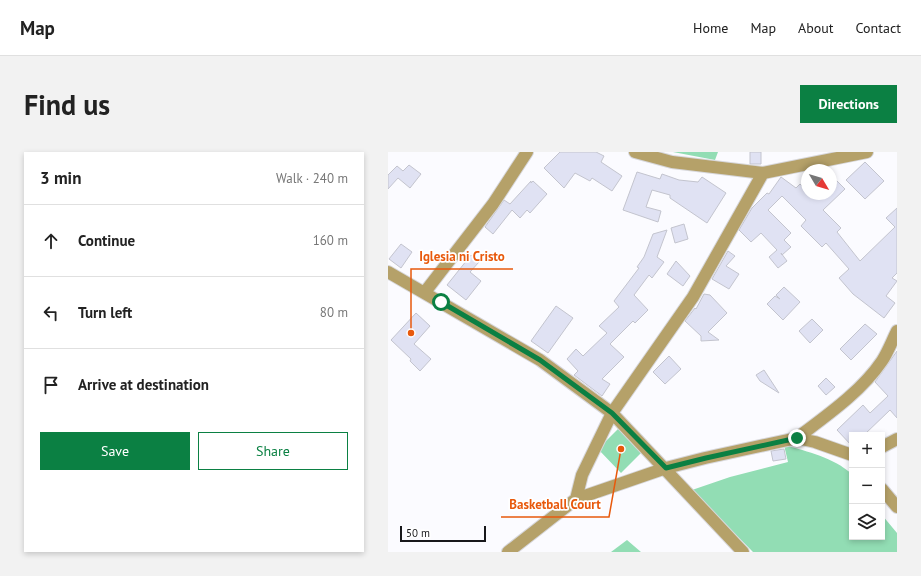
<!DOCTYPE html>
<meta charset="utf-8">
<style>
body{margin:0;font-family:"PT Sans",sans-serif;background:#f2f2f2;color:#222}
.controls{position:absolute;right:12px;bottom:12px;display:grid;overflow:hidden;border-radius:0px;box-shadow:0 2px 6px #0003}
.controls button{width:36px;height:36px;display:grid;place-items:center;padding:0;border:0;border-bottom:1px solid #e0e0e0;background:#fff;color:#222;font:20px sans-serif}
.compass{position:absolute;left:413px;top:12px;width:36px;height:36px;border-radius:50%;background:#fff;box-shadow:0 2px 6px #0003;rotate:128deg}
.scale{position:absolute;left:12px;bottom:10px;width:86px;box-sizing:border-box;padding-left:4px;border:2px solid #18181b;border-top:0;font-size:11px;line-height:14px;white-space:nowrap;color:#18181b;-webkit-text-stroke:3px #fff;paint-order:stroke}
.stop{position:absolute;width:12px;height:12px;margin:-9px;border:3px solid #0b8043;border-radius:50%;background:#fff}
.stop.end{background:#0b8043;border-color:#fff;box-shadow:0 1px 4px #0008}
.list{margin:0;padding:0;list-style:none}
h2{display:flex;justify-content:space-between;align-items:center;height:52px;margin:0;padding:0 16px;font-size:17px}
h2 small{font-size:13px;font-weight:400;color:#767676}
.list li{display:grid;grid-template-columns:26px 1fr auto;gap:12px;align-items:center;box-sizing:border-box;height:72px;padding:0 16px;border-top:1px solid #e0e0e0}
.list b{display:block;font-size:15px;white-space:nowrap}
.list em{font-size:13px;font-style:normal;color:#767676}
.actions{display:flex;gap:8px;padding:12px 16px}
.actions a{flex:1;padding:9px 0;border:1px solid #0b8043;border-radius:0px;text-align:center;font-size:14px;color:#0b8043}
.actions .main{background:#0b8043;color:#fff}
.icon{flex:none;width:22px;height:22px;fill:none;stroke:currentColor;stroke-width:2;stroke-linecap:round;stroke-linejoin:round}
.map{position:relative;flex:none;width:509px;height:400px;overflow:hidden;border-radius:0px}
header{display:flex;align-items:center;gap:24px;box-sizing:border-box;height:56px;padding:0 20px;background:#fff;border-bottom:1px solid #e0e0e0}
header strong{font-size:19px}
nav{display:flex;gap:22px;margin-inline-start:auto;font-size:14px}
.intro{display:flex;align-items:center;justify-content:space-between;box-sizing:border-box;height:96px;padding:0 24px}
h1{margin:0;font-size:28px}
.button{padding:10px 18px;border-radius:0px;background:#0b8043;color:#fff;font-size:14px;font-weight:700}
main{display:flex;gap:24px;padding:0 24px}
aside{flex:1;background:#fff;border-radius:0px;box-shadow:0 2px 6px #0003}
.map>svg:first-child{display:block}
.green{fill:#92ddb4}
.building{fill:#e0e2f3;stroke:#c3c4ce}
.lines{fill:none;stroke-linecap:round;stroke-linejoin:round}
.minor-casing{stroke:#d7d7db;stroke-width:14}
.minor{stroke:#b5a169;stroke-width:12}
.route{stroke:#0b8043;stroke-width:5}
.leader{fill:none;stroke:#e8590c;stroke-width:1.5}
.callout-dot{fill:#e8590c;stroke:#fff;stroke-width:1.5}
.callout-label{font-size:13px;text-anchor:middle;font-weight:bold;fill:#e8590c;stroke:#fff;stroke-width:3.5;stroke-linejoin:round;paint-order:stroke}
</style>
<header>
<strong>Map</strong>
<nav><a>Home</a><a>Map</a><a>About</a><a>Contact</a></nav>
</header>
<div class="intro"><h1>Find us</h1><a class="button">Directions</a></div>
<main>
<aside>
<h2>3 min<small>Walk · 240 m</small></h2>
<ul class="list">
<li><svg class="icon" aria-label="ahead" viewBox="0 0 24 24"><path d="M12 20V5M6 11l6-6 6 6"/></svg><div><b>Continue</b></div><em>160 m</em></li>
<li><svg class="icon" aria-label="left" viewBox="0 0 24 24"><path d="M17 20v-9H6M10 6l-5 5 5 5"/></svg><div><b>Turn left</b></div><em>80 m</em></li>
<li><svg class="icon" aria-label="arrive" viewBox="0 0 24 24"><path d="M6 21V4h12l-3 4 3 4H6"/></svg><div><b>Arrive at destination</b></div></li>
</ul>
<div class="actions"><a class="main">Save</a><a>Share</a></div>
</aside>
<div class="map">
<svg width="509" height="400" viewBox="0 0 509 400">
<rect width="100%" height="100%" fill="#fbfbff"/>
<!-- green -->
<path class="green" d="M285,0H330L327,8Z
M233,274L256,298L233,321L210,297Z
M396,293C421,300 444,305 464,322V385H494V363L509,381V400H365L304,338L342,325L400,310Z
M239,388L253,400H223Z"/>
<!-- building -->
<path class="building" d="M172,0H208L216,4L213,10L234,24L224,39L204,26L202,29L187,21L176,36L156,16Z
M362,0H373V12H362Z
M477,10L496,29L477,47L458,28Z
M21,13L33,22L22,36L10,26L0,37V23L9,14L15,19Z
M249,20L272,27L274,22L291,28L310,30L314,25L338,41L319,71L282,46V43L264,38L258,55L273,59L270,70L235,58Z
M443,23L457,37L435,58L453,76L449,80L472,109L507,75L498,66L509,56V121L504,126L509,129L498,144L507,151L496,166L465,142L451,126L461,117L438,91L434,95L413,74L418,68L394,44L380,58L403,81L396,88L403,95L394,103L393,101L399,109L390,116L381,105L389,98L373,81L363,90L351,78L364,56L379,41L381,42L393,25L408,36L412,32L419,39V42H443Z
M143,29V31L145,29L159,42L142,61L139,58L132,66L124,58L105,82L97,75L116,48L122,52Z
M296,72L300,87L287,91L283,76Z
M279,78L269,105L276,110L264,126L261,123L246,143L260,158L247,171L245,169L222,192L236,205L214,227L222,232L214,244L186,223L190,219L179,207L188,197L195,204L219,181L211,174L231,155L226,149L251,116L249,115L256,105L265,82Z
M13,92L24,100L13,116L1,107Z
M340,99L347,104L338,114L351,122L341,137L324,127Z
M83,103L91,110L82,120L93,129L78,148L59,133Z
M288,109L302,124L295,134L279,122Z
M396,135L412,150L395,168L379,152L387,144L392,147L388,143Z
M316,142L322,143L339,161L320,180L331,188L313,189V184L297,169L307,156L308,157Z
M168,154L185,166L160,201L143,189Z
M28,161L42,174L26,192L43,207L32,219L22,209L23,207L3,188Z
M424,167L435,178L422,191L411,179Z
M477,172L489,182L463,208L452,197Z
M509,199V266L502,258L476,283H464V294L449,278L475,253L482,261L500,244L487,230Z
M281,204L293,217L277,232L265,220Z
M376,218L391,241L372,229L368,223Z
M438,226L447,235L438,243L430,234Z
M396,297L398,307L385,309L383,299Z"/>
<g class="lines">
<defs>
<path id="minor" d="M247,0L284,10L375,21L479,0
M0,120L152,208L224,261L355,400
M37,140L105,52L139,0
M409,286C438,264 473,240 494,209C500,200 504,189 509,179
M494,295L509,287
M494,337L509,355
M188,347L194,323L224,261L305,145L375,21
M120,400L188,347L278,316L317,306L409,286L427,290L464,303"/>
</defs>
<!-- minor casing -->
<use href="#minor" class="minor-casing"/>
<!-- minor -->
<use href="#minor" class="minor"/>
</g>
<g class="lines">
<!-- route -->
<path class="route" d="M53,150L152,208L224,261L278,316L318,306L409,286"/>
</g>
<!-- callouts -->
<path class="leader" d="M23 181L23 117H125M233 297L221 365H113"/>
<g class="callout-dot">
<circle cx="23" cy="181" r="4"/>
<circle cx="233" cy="297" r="4"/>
</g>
<g class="callout-label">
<text x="74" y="109">Iglesia ni Cristo</text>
<text x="167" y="357">Basketball Court</text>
</g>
</svg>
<div class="controls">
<button>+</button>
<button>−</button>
<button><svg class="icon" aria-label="layers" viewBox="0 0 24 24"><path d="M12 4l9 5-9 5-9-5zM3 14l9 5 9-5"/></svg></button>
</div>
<svg class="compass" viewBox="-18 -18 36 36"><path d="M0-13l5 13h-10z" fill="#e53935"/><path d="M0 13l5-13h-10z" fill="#767676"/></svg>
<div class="scale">50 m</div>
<div class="stop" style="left:53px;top:150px"></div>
<div class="stop end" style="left:409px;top:286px"></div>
</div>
</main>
